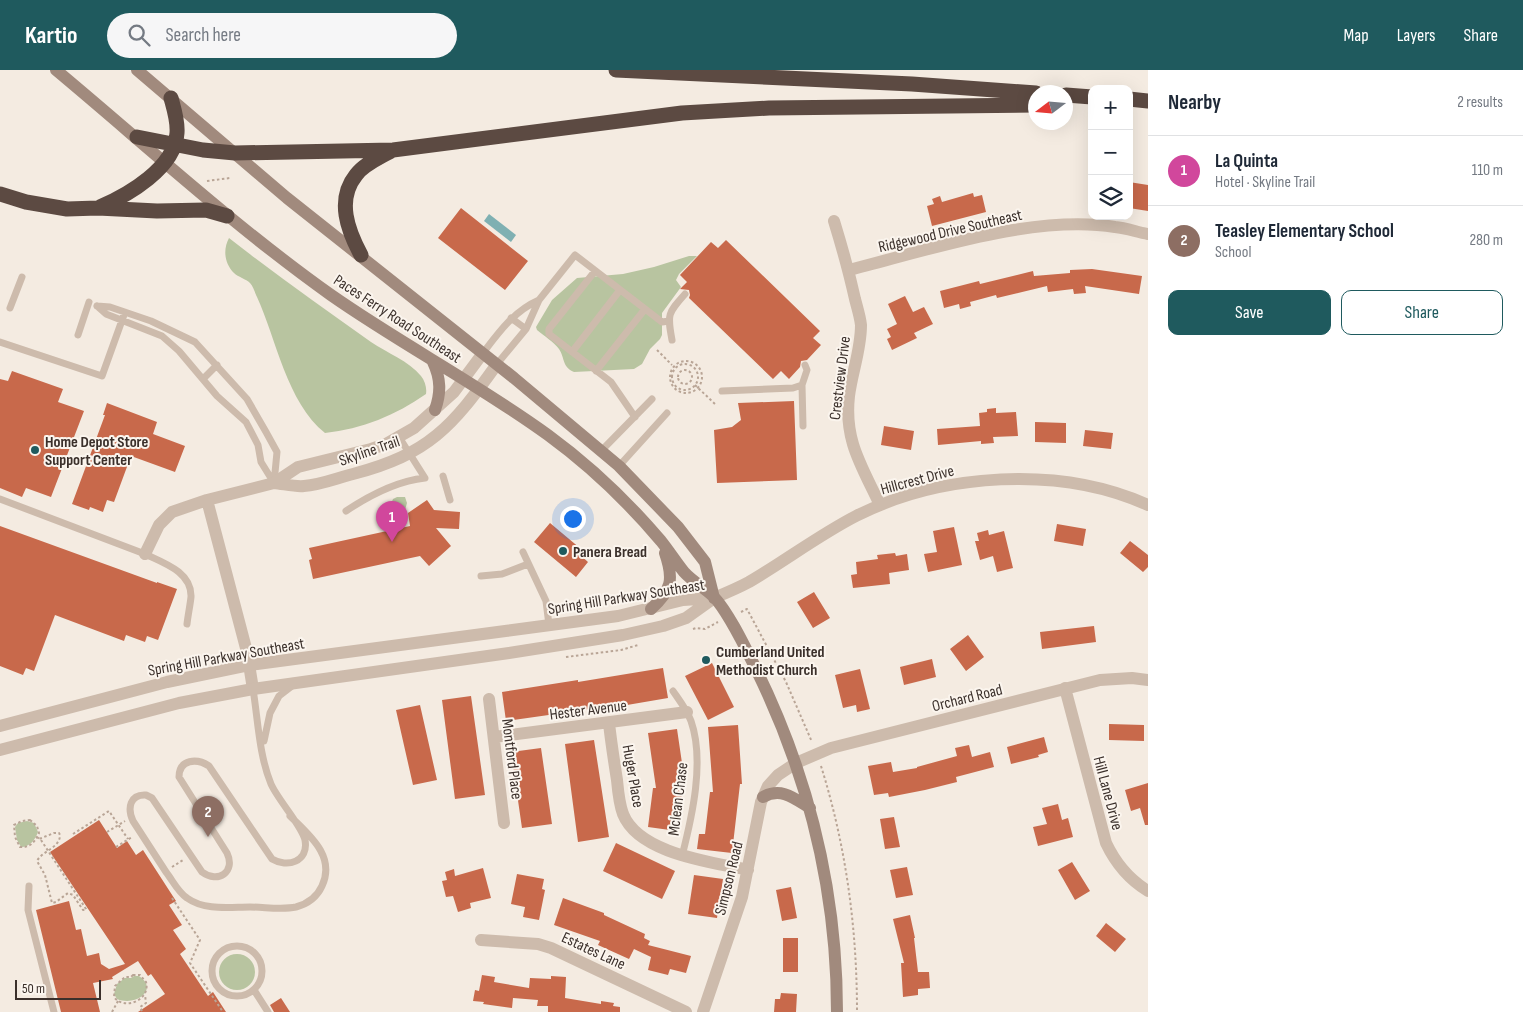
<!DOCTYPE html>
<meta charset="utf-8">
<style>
body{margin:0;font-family:"Sofia Sans Condensed",sans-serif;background:#f6f6f7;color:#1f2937}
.controls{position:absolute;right:15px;top:15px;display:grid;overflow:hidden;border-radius:10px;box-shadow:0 5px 20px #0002}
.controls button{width:45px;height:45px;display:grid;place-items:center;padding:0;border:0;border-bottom:1px solid #e0e1e3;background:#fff;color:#1f2937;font:25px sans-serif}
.compass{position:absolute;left:1028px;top:15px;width:45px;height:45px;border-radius:50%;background:#fff;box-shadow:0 5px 20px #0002;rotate:254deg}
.scale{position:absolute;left:15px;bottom:12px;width:86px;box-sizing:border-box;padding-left:5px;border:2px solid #3b302b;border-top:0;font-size:14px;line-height:18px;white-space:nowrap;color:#3b302b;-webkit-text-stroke:4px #fbf5ee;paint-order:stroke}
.you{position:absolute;left:572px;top:448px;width:18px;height:18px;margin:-12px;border:4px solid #fff;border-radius:50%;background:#1a73e8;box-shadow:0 0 0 8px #1a73e833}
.badge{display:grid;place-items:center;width:32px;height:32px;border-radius:50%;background:#1f5a5e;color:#fff;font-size:16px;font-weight:700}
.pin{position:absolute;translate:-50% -41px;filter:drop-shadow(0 1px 2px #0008)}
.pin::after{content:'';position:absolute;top:26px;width:18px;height:15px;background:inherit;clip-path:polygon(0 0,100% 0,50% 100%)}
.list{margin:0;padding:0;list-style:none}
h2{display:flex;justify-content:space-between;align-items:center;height:65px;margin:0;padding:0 20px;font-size:21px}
h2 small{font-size:16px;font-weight:400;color:#747a83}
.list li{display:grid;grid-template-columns:32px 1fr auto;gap:15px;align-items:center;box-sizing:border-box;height:70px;padding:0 20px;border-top:1px solid #e0e1e3}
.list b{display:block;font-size:19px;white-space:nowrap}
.list p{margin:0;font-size:16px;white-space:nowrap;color:#747a83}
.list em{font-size:16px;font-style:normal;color:#747a83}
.actions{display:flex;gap:10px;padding:15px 20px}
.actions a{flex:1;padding:11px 0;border:1px solid #1f5a5e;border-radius:10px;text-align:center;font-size:18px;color:#1f5a5e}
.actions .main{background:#1f5a5e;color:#fff}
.icon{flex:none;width:28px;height:28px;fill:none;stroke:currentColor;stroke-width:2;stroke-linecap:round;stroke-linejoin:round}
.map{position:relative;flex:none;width:1148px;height:942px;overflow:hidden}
header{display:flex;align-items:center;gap:30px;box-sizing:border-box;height:70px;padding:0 25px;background:#1f5a5e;color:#fff}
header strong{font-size:24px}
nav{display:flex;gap:28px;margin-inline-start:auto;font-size:18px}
.search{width:350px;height:45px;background:#f6f6f7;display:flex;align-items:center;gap:12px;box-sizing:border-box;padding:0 18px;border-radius:28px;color:#747a83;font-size:19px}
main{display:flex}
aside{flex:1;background:#fff}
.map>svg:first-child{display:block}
.green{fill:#b8c4a0}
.water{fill:#7fb0b2}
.building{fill:#c8694b}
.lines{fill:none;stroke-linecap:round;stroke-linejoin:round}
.path{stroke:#b9a596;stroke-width:2;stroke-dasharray:2.5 2.5;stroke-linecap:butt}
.service{stroke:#cdbbac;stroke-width:7}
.minor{stroke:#cdbbac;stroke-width:12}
.tertiary{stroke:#cdbbac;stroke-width:12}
.secondary{stroke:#a18a7d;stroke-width:12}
.motorway{stroke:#5c4a42;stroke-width:15}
.poi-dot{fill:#1f5a5e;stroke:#fbf5ee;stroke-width:2}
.labels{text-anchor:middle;stroke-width:4;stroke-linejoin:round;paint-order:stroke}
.street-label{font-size:16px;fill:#3b302b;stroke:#fbf5ee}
.poi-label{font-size:16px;font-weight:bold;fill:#3b302b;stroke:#fbf5ee;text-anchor:start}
</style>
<header>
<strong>Kartio</strong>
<div class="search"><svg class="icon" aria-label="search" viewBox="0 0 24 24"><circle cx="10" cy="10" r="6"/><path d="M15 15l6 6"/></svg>Search here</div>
<nav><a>Map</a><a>Layers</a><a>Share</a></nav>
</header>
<main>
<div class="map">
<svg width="1148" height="942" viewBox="0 0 1148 942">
<rect width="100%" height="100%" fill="#f4ebe1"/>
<!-- green -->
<path class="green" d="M229,168C275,204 323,238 371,272C387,283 409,291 421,306C425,311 427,318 426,324C396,345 362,359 325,363C287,333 276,268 257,227C255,223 253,216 250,213C246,209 238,207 234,203C224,193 223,179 229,168Z
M689,186H697L679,204L676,210L681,217L662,243V265L660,269L650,279L642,294L634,299L574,302C562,297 565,288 559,279C554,272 544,266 537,260L536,257L552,230L577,208L623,204L654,197Z
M397,427H405L407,433L405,440V451L402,455L398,453L395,442L391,434L393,429Z
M27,751L34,753L38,762C35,770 30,777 21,777L17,770L15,757L18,753Z
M219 902a18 18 0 1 1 36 0a18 18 0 1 1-36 0Z
M134,906H139C159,919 137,937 117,929L114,924L117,914L125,908H131Z"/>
<!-- water -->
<path class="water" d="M489,144L516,165L511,172L484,151Z"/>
<!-- building -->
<path class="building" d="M1129,112L1148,115V141L1129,138Z
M973,123L974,127L982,125L986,142L932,156L927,136L934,134L932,129L940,126L942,132Z
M461,138L528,191L505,220L438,168Z
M726,170L820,261L813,268L821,275L807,290L801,291L800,297L789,309L781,301L773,309L689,228L690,225L689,220L680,219L687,212L680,205L711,172L718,178Z
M1092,199L1142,206L1139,224L1085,216L1086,223L1074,224L1073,219L1048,222L1047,216L997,228L996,225L970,232L971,236L960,239L959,234L944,238L940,221L979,211L980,214L1033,201L1034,206L1070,203V200Z
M905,226L913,242L924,237L933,254L914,263L917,268L892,280L887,269L891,267L887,259L897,254L888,234Z
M12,301L63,319L58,332L84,341L51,427L26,418L22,427L0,418V309L8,311Z
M794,331L797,410L717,413L714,360L732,357L741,350L738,333Z
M107,333L157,352L153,364L185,376L175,402L131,386L114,432L107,430L103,442L90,437L89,440L72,434L105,345H103Z
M996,338V343L1016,342L1018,366L993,367L994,373L981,374V371L938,375L937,359L980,356L979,343L987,342V339Z
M1035,352L1066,353V373L1035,372Z
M884,356L914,361L911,380L881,375Z
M1085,360L1113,363L1111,379L1083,376Z
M427,430L434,440L460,442L459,459L436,458L451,476L429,496L420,486L313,509L309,490L312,489L309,478L410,456L408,443Z
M550,453L581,479L578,483L588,492L576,507L534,472Z
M1057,454L1086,459L1083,476L1054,471Z
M0,456L157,513V512L177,519L158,570L147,566L145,572L126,565L124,571L55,545L34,601L26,598L23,605L0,596Z
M954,457L962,495L928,502L924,484L937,482L933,461Z
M988,460L989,465L1004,461L1013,498L997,502L993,486L980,490L975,471H979L977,463Z
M1130,471L1148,485V497L1143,502L1120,483Z
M895,483L896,486L907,484L909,500L889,503L890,514L853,518L851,505L857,504L856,492L878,489L877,485Z
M814,522L830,548L813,558L797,532Z
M1094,556L1096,572L1042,579L1040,562Z
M968,565L984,587L966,601L950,579Z
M932,589L936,607L904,615L900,597Z
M712,593L734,637L708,650L685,606Z
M663,598L668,628L592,641L591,639L506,651L502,622L578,610V612Z
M860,599L870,639L857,642L856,635L843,638L835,605Z
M471,626L485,725L455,729L442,630Z
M420,635L437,710L413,715L396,640Z
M1109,654L1144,655V671L1109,670Z
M738,655L742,714H740L732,783L697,779L699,764H705L710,722H713L708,657Z
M677,659L682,693L684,692L686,707H684L677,761L648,757L653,718H656L648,663Z
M1044,667L1048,682L1038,685L1039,687L1011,694L1007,677Z
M594,670L609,767L578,772L565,674Z
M969,675L972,687L990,682L994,697L956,707L957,712L925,720L889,727L888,723L874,725L868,696L891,692L893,702L917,698V697L957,686L955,678Z
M541,678L552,754L522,758L511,682Z
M1148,713V755H1145L1140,738L1131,741L1125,720Z
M1058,734L1062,750L1068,748L1073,767L1038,776L1033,757L1047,754L1042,738Z
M894,747L900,777L885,779L880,749Z
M99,750L117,778L127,771L136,785L143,780L176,831L169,835L182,855L173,860L186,879L180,884L208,926L213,922L226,942H138L165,924L151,904L148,906L138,891L112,907L113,909L93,913L100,942H61L36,840L69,831L76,860L81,859L87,886L99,883L101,894L109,899L125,894L50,782Z
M616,773L675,801L662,829L603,801Z
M1072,792L1090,821L1075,830L1058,800Z
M907,797L913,825L896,828L890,800Z
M483,798L491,828L470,833L471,838L458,842L453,826L446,827L442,811L447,810L445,802L454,799L455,806Z
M517,804L544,809L542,819L545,820L539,850L523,847L525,837L511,834Z
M694,805L723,809L717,848L688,844Z
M791,817L797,848L782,851L776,820Z
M563,828L604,843V845L645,864L644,868L650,871L648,875L691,886L686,903L670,899L668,905L648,900L651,887L634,879L629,889L598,875L600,871L554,855Z
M910,845L915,868H914L918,902H929L930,918L918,919V925L903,927L901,893H904L893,849Z
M1106,853L1126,869L1115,882L1096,866Z
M783,868H798V902H783Z
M482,905L495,907L494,912L529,918L530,908L551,909V906L566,907L565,928L601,934V931L614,933L613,936L620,937V942H548V936H537L538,930L513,928L512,938L483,934L484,932L473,931L475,920L479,921Z
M781,923L797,924L796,942H774L775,929H780Z
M281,928L290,942H274L270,935Z"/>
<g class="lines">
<!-- path -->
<path class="path" d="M207,111L230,108
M657,280L672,295
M670 307a16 16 0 1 1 32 0a16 16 0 1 1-32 0Z
M672 307a13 13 0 1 1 26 0a13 13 0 1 1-26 0Z
M678 307a7 7 0 1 1 14 0a7 7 0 1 1-14 0Z
M695,315L715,334
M741,542L747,539L786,612L812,672
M693,559L696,558L705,559L718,552
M566,587L621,580L638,575
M821,696C846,776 857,858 857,942
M30,750L37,756L39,763C35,772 30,778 20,777L15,767L14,755L22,751Z
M107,762L125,751
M73,764L109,741L128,769
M37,767L41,770L86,839V840H83L73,825L68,823L56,832L52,833L45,805L37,791C42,781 60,778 60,765L59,763H54L39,769
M116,777L132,767
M172,797L183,790
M172,828L200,870L190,893L223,942
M133,905H140L146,912C151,930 124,941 114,927L115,916L125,907H131Z
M142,941L140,937L146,933L145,925
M112,942L118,931"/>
<!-- service -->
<path class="service" d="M595,201L549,259V264L611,312L635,347
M539,230L575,185L662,252L669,251
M97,236L110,237L151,251L195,272L247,329L266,362L277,382L274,413
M97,236L106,244L162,266L179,281L217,326L246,352L258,375L261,392L274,413
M10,238L22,207
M511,248L526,259
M78,265L89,232
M672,270C667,244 668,243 685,224
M0,272L102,306L125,242
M572,282L620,220
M483,283C499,262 514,241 539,230L526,259L497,294
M596,301L645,239
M203,309L217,295
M802,315L803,356
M722,321L793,318L802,315L807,300L805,295
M602,380L652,329
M619,396L667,343
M443,406L450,430
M0,429L145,484C164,493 192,502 191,527C190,536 188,545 187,554
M346,441C370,425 396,411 425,408L399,367
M523,482L546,531L549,555
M481,506L502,504L528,494
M253,619C258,650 259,685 271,714C278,730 302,756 305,770C309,792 287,798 272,789L209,696C197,688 179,689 179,707L227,783C236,802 218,814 202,802L152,728L146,725C130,724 127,738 133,751C144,768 155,785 166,802C173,811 178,822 187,828C205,841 230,837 250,837C265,837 282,840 296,837C307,834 317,827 322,816C336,786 309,765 290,746
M673,621C680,631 687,640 691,651C705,691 692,747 682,786
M264,671L270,643L279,626L292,616
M29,816L28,840L54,942
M212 901a25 25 0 1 1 50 0a25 25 0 1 1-50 0Z
M254,920L268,942"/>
<!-- minor -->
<path class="minor" d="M834,151C842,177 849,202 855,229C857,237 860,246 861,255C861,280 852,302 849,326C844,371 862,396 880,435
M849,200C928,180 1034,144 1115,157C1126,158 1137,162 1148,164
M274,413C284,414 295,417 304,416C320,415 337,408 353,404C429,384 452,357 497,294
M207,430L247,582L253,619
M145,484L159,455L172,442L207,430L274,413L298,397L371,379L386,374L414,358L454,322L483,283
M714,528C726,523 738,518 749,512C785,491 819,465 856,446C941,403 1060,395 1148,435
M1065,618L1106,773C1115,792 1130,810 1148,821
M489,629L504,753
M609,653C611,672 614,691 617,710C618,721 619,733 623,744C639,784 712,792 748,800
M494,667L687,642
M481,870L538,874L551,878L686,942
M703,942L742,827L761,732L768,716L778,705L796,693L831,678L1100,610L1132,608L1148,610"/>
<!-- tertiary -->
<path class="tertiary" d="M0,656L167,612L249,595L618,546L683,530L714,528
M0,680L179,633L253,619L509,583L623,565L663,556L686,548L714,528"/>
<!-- secondary -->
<path class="secondary" d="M56,0C147,76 234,156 331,225C401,274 478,314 548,365C589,395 628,432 661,471C669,481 676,492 684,502C693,512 705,518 714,527C729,543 746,579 756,599C809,707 837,822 837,942
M137,0L287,128L514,308L619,396L678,457L705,492L714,528
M433,292C441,309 441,323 435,340
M651,539C672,520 674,509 665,483
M763,727C781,717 794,728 810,738"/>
<!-- motorway -->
<path class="motorway" d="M616,0L912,14L1036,23
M1066,25L1092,27
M1129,29L1148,31
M137,67L203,80L235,83L393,80L682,43L769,38L1036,35
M0,124L26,132L67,139L98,138L157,141L206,140L227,146
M100,137C128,125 175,98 177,63C178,51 174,39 171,28
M361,185C348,161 336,130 356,105C364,94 379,88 391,81"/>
</g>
<!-- markers -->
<g class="poi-dot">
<circle cx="35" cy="380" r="5"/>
<circle cx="563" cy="481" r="5"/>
<circle cx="706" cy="590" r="5"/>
</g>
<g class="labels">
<!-- street labels -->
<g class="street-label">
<text transform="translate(950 160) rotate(-13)" y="6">Ridgewood Drive Southeast</text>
<text transform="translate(398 248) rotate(33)" y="6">Paces Ferry Road Southeast</text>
<text transform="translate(839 308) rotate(-83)" y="6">Crestview Drive</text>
<text transform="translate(369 380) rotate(-19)" y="6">Skyline Trail</text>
<text transform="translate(917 409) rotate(-15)" y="6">Hillcrest Drive</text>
<text transform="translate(626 526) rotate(-9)" y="6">Spring Hill Parkway Southeast</text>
<text transform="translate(226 586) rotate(-10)" y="6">Spring Hill Parkway Southeast</text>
<text transform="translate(967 627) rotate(-14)" y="6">Orchard Road</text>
<text transform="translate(588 639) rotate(-7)" y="6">Hester Avenue</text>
<text transform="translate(513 689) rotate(83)" y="6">Montford Place</text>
<text transform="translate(634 706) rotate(80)" y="6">Huger Place</text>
<text transform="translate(1109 723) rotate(75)" y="6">Hill Lane Drive</text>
<text transform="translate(677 729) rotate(-83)" y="6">Mclean Chase</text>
<text transform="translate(728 808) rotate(-76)" y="6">Simpson Road</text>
<text transform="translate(594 880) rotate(25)" y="6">Estates Lane</text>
</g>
<!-- poi labels -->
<g class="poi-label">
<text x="45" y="377">Home Depot Store<tspan x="45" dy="18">Support Center</tspan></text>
<text x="573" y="487">Panera Bread</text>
<text x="716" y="587">Cumberland United<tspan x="716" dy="18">Methodist Church</tspan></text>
</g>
</g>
</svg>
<div class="controls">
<button>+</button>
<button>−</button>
<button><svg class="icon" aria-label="layers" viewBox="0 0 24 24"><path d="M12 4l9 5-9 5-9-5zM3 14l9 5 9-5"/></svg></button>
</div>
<svg class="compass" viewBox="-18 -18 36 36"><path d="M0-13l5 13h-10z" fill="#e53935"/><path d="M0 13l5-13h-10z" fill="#747a83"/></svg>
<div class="scale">50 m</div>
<div class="you"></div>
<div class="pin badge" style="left:392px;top:472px;background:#d1479c">1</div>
<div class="pin badge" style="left:208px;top:767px;background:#8d6e63">2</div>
</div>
<aside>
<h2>Nearby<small>2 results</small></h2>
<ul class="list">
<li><span class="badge" style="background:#d1479c">1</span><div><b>La Quinta</b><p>Hotel · Skyline Trail</p></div><em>110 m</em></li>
<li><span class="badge" style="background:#8d6e63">2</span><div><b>Teasley Elementary School</b><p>School</p></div><em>280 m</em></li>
</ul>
<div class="actions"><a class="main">Save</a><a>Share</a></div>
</aside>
</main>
